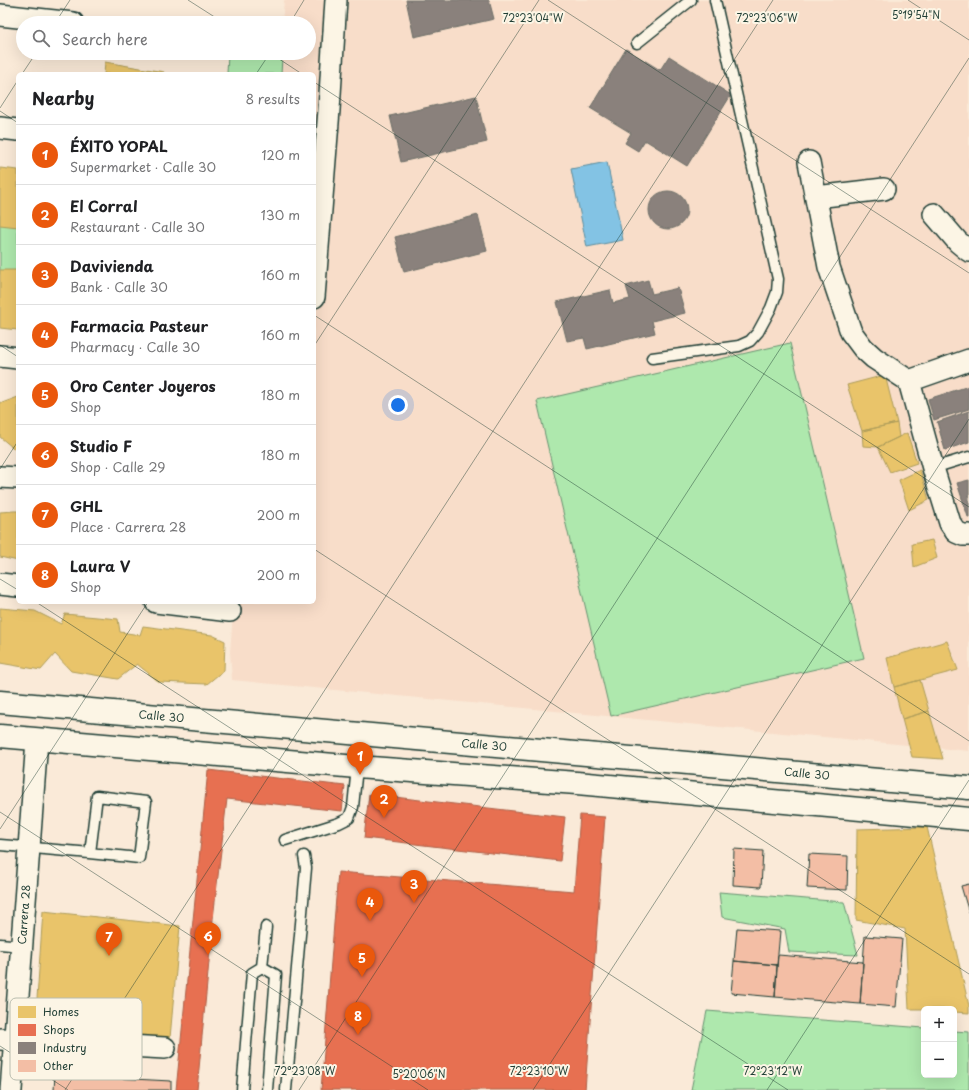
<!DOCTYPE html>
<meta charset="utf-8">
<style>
body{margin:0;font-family:"Playpen Sans",sans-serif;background:#f6f6f6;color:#202124}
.controls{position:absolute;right:12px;bottom:12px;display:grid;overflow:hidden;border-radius:6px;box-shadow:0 4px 16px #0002}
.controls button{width:36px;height:36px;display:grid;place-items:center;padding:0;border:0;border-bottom:1px solid #e0e0e0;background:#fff;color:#202124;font:20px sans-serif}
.you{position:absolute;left:398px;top:405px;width:14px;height:14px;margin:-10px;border:3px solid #fff;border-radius:50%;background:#1a73e8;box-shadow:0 0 0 6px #1a73e833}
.badge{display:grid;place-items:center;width:26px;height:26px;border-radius:50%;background:#ea580c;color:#fff;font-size:13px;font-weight:700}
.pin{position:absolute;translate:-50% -33px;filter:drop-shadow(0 1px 2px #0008)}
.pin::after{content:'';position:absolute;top:21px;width:14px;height:12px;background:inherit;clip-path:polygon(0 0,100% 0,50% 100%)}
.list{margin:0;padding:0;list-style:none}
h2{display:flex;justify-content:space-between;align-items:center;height:52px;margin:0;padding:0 16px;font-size:17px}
h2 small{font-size:13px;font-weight:400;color:#757577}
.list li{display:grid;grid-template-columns:26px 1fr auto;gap:12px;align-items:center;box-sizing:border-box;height:60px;padding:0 16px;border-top:1px solid #e0e0e0}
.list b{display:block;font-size:15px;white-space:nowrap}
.list p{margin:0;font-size:13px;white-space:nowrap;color:#757577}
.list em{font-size:13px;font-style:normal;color:#757577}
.icon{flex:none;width:22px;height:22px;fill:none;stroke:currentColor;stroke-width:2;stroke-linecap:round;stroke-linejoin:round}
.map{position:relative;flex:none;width:969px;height:1090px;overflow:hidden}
.search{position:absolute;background:#fff;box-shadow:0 4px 16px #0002;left:16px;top:16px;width:300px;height:44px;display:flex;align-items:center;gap:10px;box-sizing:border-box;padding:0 14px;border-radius:22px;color:#757577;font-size:15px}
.panel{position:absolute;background:#fff;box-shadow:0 4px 16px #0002;left:16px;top:72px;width:300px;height:532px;border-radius:6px}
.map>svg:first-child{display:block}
.built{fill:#f8ddc9}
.green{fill:#aee8ad;stroke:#669270}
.water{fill:#83c3e4;stroke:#5b8d9e}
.homes{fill:#e9c46a;stroke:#ac9c5a}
.shops{fill:#e76f51;stroke:#ab6048}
.industry{fill:#8a817c;stroke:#6a6d66}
.building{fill:#f3bea5;stroke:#1f3d34}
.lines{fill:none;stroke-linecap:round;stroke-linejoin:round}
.service-casing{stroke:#1f3d34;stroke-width:13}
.minor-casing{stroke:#1f3d34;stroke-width:24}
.secondary-casing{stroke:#1f3d34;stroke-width:25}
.service{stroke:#fcf5e5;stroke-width:10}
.minor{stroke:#fcf5e5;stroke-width:21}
.secondary{stroke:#fcf5e5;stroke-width:22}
.ticks{fill:none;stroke:#1f3d34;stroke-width:1;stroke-opacity:0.45}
.labels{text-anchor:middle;stroke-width:4;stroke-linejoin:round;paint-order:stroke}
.street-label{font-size:11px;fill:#1f3d34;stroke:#fcf5e5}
.key{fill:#fcf5e5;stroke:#babeb0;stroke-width:1}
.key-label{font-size:11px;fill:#1f3d34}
.ticks-label{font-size:10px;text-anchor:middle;fill:#1f3d34;stroke:#fcf5e5;stroke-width:4;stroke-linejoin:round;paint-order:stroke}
</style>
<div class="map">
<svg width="969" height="1090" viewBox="0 0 969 1090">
<rect width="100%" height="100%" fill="#faead8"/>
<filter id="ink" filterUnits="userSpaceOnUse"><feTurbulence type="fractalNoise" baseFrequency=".025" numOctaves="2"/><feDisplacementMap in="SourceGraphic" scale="8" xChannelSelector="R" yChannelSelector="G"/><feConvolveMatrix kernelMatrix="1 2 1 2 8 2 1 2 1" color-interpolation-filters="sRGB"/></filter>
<g filter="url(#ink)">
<!-- built -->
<path class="built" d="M284,0H969V751L232,680L230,652L234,602H314V74H278L280,53H309V23H282Z"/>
<!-- green -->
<path class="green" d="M228,53L282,58L281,74H227Z
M0,215L18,217V276L0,274Z
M790,343L864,658L611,716L537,401Z
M719,892L844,902L858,955L789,952L785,929L722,917Z
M707,1011L924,1028V1075H954V1031L969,1032V1090H691Z"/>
<!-- water -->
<path class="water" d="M607,162L623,240L587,247L571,169Z"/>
<!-- homes -->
<path class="homes" d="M105,62L164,72L163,74H104Z
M0,168L18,170V227L0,225Z
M0,270H18V330L0,328Z
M885,375L897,423L862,431L847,385Z
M18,397V452L0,437V402L2,403Z
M897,423L899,437L878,447L863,446L862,431Z
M907,433L917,463L890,472L878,447Z
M920,470L929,500L909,510L899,480Z
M14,511H18V561L0,557V512Z
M932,540L937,558L914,567L912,544Z
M0,608L35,611L61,624L65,614L118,619L120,632L140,635L143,626L212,635L225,641L224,670L207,684L159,682L137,664L118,679L71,671L55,654L41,670L0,663Z
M947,641L958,670L894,687L887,658Z
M920,680L929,711L902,719L894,687Z
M929,711L943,759L912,757L902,719Z
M927,827L969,1006V1013L954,1012V1009H909L905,929L856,920L857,829Z
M43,911L180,926L170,1038L35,1028Z"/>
<!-- shops -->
<path class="shops" d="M208,770L345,786L342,811L227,799L213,919L197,1090H176Z
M369,794L565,817L560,861L364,838Z
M580,815L605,817L585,1090H321L338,872L574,891Z"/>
<!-- industry -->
<path class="industry" d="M406,0H489L494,19L414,37Z
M626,49L660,70L669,56L731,95L687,166L645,140L638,151L625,143L631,133L590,108Z
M476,96L487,142L401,162L390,116Z
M649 210a19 19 0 1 1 38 0a19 19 0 1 1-38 0Z
M478,215L487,251L404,272L395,237Z
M648,280L652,294L678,288L685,313L652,321L655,333L587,349L584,338L567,341L557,302L610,290L613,303L630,299L626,286Z
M969,386V409L934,420L928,399Z
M969,411V442L945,450L937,422Z
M969,480V517H968L957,483Z"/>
<!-- building -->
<path class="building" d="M734,849L763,851L761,887L733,885Z
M809,854L848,856L847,890L807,888Z
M969,884V913L961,886Z
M737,928L780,931L777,965L734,961Z
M865,936L902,939L896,1007L860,1004Z
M778,955L863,962L860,1004L775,997Z
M734,961L777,965L775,997L731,993Z
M55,1075L171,1081V1090H54Z"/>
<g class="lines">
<defs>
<path id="service" d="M637,43L691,0
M652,358L739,346L750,341L758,332L771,308L777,292L778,279L715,0
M933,468L969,457
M285,840L339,823L349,818L353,807L357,767
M0,845C47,849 93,853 139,858L146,802L97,796L90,853
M0,944L22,946
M262,967L276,975L267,1090
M262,967L266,927
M242,1090L252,973L262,967
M286,1090L306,868L304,856"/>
<g id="minor">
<path d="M0,15L73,23"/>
<path d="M0,128L18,130"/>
<path d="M809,162L829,267L851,332L863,348L874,358L909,381"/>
<path d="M816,197L884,189"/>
<path d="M934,214L958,242L969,251"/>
<path d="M314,297L329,110L336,0"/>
<path d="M0,356L18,358"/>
<path d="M969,360L909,381L933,468L950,523L956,532L963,535H969"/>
<path d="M0,477L18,478"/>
<path d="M0,584L18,586"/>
<path d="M156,602L230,611"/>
<path d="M0,1039L165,1048"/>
<path id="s1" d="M11,1090L37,740"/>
</g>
<g id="secondary">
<path id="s2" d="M0,702L969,788"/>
<path d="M0,736L357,767L577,783L969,819"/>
</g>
</defs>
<!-- service casing -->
<use href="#service" class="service-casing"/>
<!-- minor casing -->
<use href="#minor" class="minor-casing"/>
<!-- secondary casing -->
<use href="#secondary" class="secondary-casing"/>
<!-- service -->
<use href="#service" class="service"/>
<!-- minor -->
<use href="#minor" class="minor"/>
<!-- secondary -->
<use href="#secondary" class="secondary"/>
</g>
</g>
<!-- ticks -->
<path class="ticks" d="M188,0L224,23M548,0L969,273M908,0L969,40M55,23L70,0M290,23L304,0M270,53L302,74M22,74L36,53M256,74L270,53M314,82L969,507M0,108L18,80M0,111L18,123M314,315L969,741M0,345L18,357M314,346L539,0M0,469L18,441M314,549L969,974M0,579L18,590M36,602L788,1090M0,812L428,1090M0,829L148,602M0,1046L68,1090M65,1090L773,0M299,1090L969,58M533,1090L969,419M767,1090L969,780"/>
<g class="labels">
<!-- street labels -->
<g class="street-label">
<text dy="4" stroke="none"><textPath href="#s2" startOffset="162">Calle 30</textPath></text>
<text dy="4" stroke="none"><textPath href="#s2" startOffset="486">Calle 30</textPath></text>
<text dy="4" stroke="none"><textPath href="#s2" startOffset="810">Calle 30</textPath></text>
<text dy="4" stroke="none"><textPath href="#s1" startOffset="176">Carrera 28</textPath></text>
</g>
</g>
<!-- legend -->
<rect x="10" y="998" width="132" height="82" rx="6" class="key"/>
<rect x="18" y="1006" width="18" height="12" fill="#e9c46a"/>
<rect x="18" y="1024" width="18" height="12" fill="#e76f51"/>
<rect x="18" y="1042" width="18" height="12" fill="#8a817c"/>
<rect x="18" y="1060" width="18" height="12" fill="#f3bea5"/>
<g class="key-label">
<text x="43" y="1016">Homes</text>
<text x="43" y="1034">Shops</text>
<text x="43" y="1052">Industry</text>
<text x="43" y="1070">Other</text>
</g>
<g class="ticks-label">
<text x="916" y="19">5°19'54"N</text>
<text x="533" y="22">72°23'04"W</text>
<text x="767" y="22">72°23'06"W</text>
<text x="305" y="1075">72°23'08"W</text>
<text x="539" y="1075">72°23'10"W</text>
<text x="773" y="1075">72°23'12"W</text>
<text x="419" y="1078">5°20'06"N</text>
</g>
</svg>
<div class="controls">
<button>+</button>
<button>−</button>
</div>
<div class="you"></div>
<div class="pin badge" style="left:360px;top:775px">1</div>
<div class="pin badge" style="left:384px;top:818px">2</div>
<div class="pin badge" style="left:414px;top:903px">3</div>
<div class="pin badge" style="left:370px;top:921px">4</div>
<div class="pin badge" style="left:362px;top:977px">5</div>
<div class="pin badge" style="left:208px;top:955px">6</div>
<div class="pin badge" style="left:109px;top:956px">7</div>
<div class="pin badge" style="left:358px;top:1035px">8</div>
<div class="search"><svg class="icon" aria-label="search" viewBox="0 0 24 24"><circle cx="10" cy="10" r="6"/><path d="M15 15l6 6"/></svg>Search here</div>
<section class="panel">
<h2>Nearby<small>8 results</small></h2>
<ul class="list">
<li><span class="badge">1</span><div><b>ÉXITO YOPAL</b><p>Supermarket · Calle 30</p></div><em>120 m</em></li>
<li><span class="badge">2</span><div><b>El Corral</b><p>Restaurant · Calle 30</p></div><em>130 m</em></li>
<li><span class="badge">3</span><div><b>Davivienda</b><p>Bank · Calle 30</p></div><em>160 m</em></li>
<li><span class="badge">4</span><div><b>Farmacia Pasteur</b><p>Pharmacy · Calle 30</p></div><em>160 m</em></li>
<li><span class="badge">5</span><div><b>Oro Center Joyeros</b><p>Shop</p></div><em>180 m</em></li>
<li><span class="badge">6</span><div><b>Studio F</b><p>Shop · Calle 29</p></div><em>180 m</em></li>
<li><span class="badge">7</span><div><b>GHL</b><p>Place · Carrera 28</p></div><em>200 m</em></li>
<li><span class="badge">8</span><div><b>Laura V</b><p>Shop</p></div><em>200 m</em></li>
</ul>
</section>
</div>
